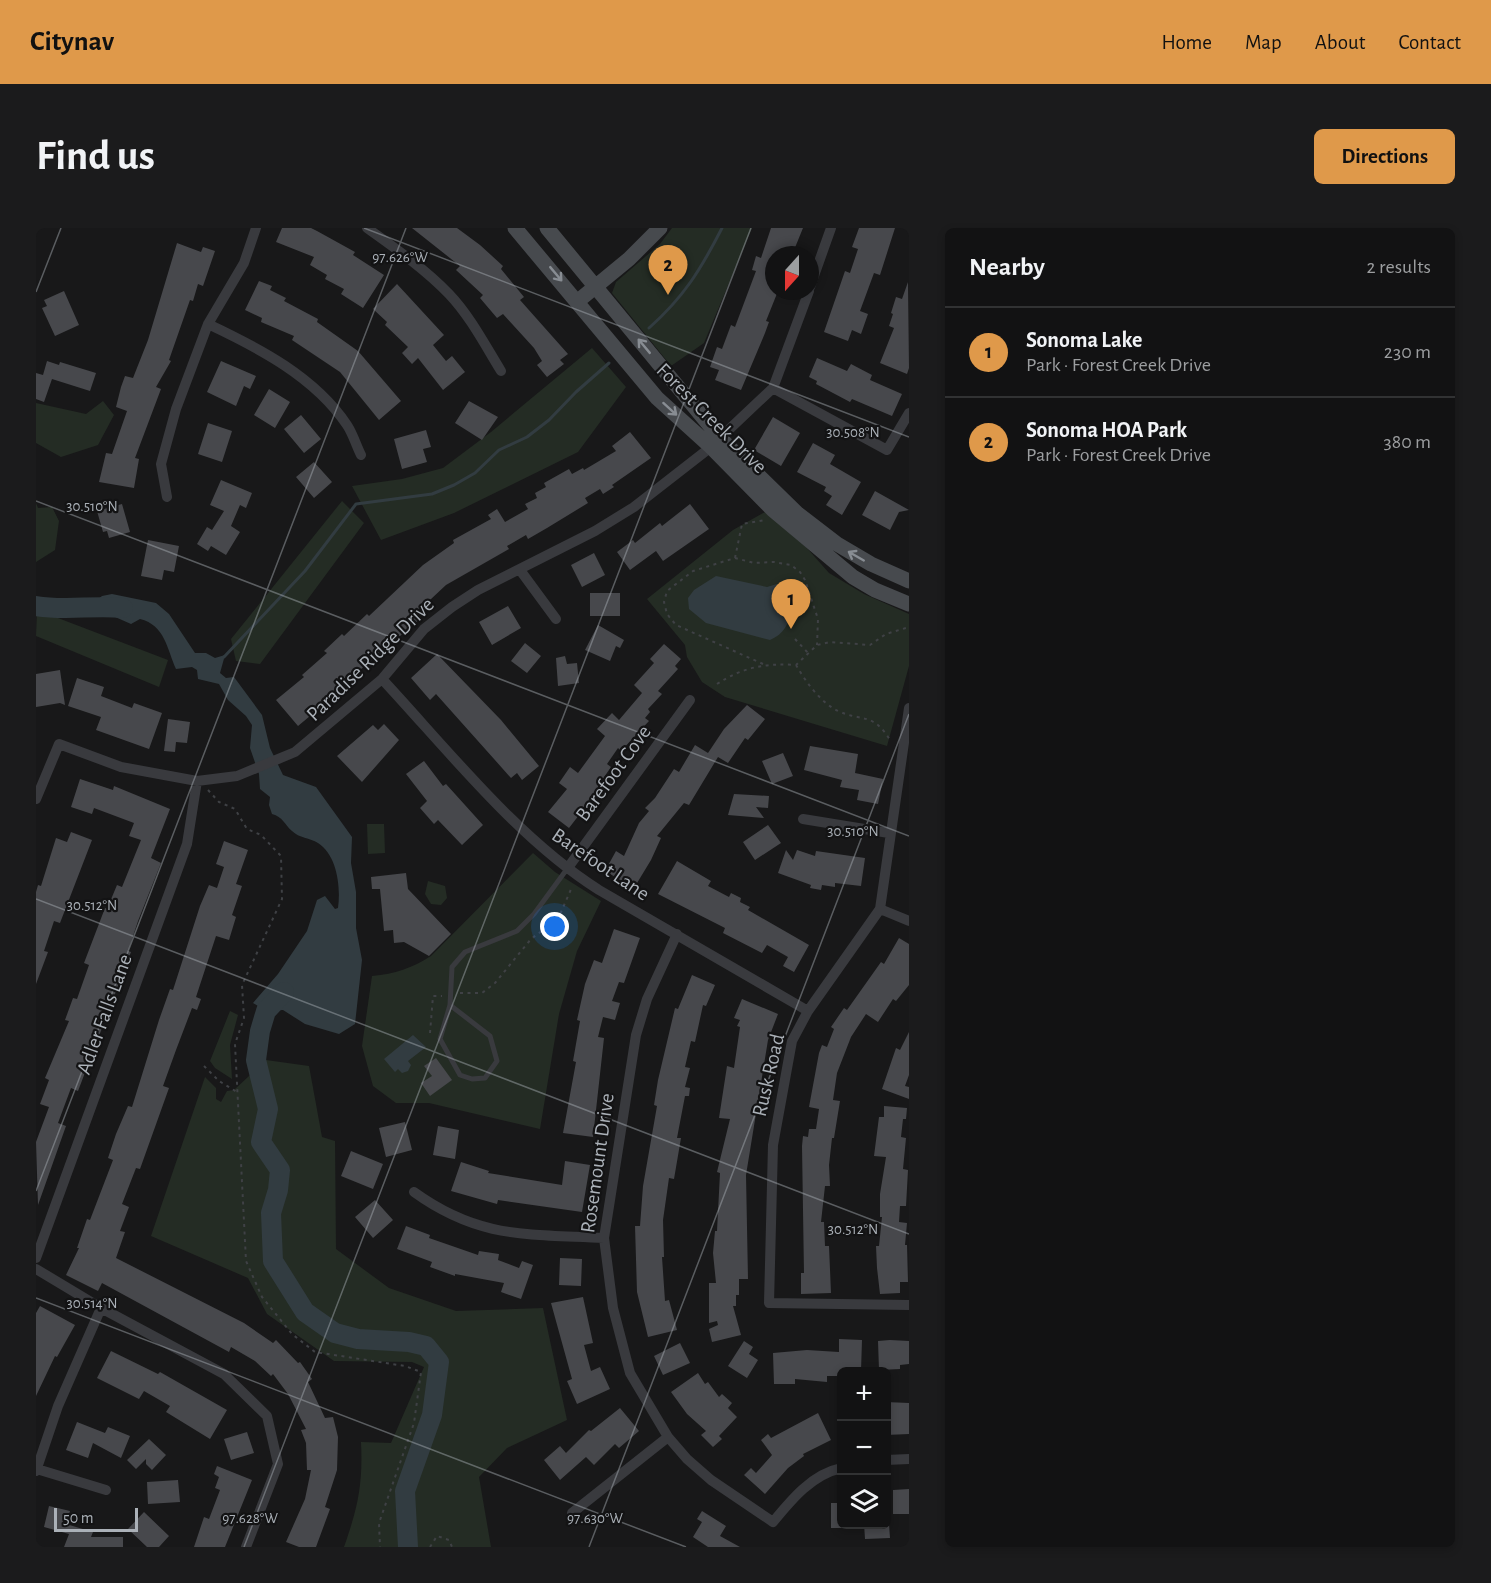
<!DOCTYPE html>
<meta charset="utf-8">
<style>
body{margin:0;font-family:"Alegreya Sans",sans-serif;background:#1b1b1c;color:#f1f3f6}
.controls{position:absolute;right:18px;bottom:18px;display:grid;overflow:hidden;border-radius:9px;box-shadow:0 3px 9px #0003}
.controls button{width:54px;height:54px;display:grid;place-items:center;padding:0;border:0;border-bottom:2px solid #313233;background:#121213;color:#f1f3f6;font:30px sans-serif}
.compass{position:absolute;left:729px;top:18px;width:54px;height:54px;border-radius:50%;background:#121213;box-shadow:0 3px 9px #0003;rotate:201deg}
.scale{position:absolute;left:18px;bottom:15px;width:84px;box-sizing:border-box;padding-left:6px;border:3px solid #abb1b8;border-top:0;font-size:16px;line-height:21px;white-space:nowrap;color:#abb1b8;-webkit-text-stroke:4px #131314;paint-order:stroke}
.you{position:absolute;left:519px;top:699px;width:21px;height:21px;margin:-15px;border:4px solid #fff;border-radius:50%;background:#1a73e8;box-shadow:0 0 0 9px #1a73e833}
.badge{display:grid;place-items:center;width:39px;height:39px;border-radius:50%;background:#df994a;color:#111;font-size:20px;font-weight:700}
.pin{position:absolute;translate:-50% -50px;filter:drop-shadow(0 2px 3px #0008)}
.pin::after{content:'';position:absolute;top:32px;width:21px;height:18px;background:inherit;clip-path:polygon(0 0,100% 0,50% 100%)}
.list{margin:0;padding:0;list-style:none}
h2{display:flex;justify-content:space-between;align-items:center;height:78px;margin:0;padding:0 24px;font-size:26px}
h2 small{font-size:20px;font-weight:400;color:#9c9ea0}
.list li{display:grid;grid-template-columns:39px 1fr auto;gap:18px;align-items:center;box-sizing:border-box;height:90px;padding:0 24px;border-top:2px solid #313233}
.list b{display:block;font-size:22px;white-space:nowrap}
.list p{margin:0;font-size:20px;white-space:nowrap;color:#9c9ea0}
.list em{font-size:20px;font-style:normal;color:#9c9ea0}
.icon{flex:none;width:33px;height:33px;fill:none;stroke:currentColor;stroke-width:2;stroke-linecap:round;stroke-linejoin:round}
.map{position:relative;flex:none;width:873px;height:1319px;overflow:hidden;border-radius:9px}
header{display:flex;align-items:center;gap:36px;box-sizing:border-box;height:84px;padding:0 30px;background:#df994a;color:#111}
header strong{font-size:28px}
nav{display:flex;gap:33px;margin-inline-start:auto;font-size:21px}
.intro{display:flex;align-items:center;justify-content:space-between;box-sizing:border-box;height:144px;padding:0 36px}
h1{margin:0;font-size:42px}
.button{padding:15px 27px;border-radius:9px;background:#df994a;color:#111;font-size:21px;font-weight:700}
main{display:flex;gap:36px;padding:0 36px}
aside{flex:1;background:#121213;border-radius:9px;box-shadow:0 3px 9px #0003}
.map>svg:first-child{display:block}
.green{fill:#242c24}
.water{fill:#323c41}
.lines{fill:none;stroke-linecap:round;stroke-linejoin:round}
.stream{stroke:#323c41;stroke-width:3}
.river{stroke:#323c41;stroke-width:20}
.building{fill:#47484c}
.path{stroke:#3f4145;stroke-width:2;stroke-dasharray:3 4.5;stroke-linecap:butt}
.lane{stroke:#393a3e;stroke-width:5}
.street{stroke:#393a3e;stroke-width:10}
.secondary{stroke:#474a4e;stroke-width:15}
.oneway{stroke:#888d93}
.ticks{fill:none;stroke:#abb1b8;stroke-width:1.5;stroke-opacity:0.45}
.labels{text-anchor:middle;stroke-width:4.5;stroke-linejoin:round;paint-order:stroke}
.street-label{font-size:21px;fill:#abb1b8;stroke:#131314}
.ticks-label{font-size:15px;text-anchor:middle;fill:#abb1b8;stroke:#131314;stroke-width:4.5;stroke-linejoin:round;paint-order:stroke}
</style>
<header>
<strong>Citynav</strong>
<nav><a>Home</a><a>Map</a><a>About</a><a>Contact</a></nav>
</header>
<div class="intro"><h1>Find us</h1><a class="button">Directions</a></div>
<main>
<div class="map">
<svg width="873" height="1319" viewBox="0 0 873 1319">
<rect width="100%" height="100%" fill="#181819"/>
<!-- green -->
<path class="green" d="M636,0H716L668,115L635,138L576,65L580,54L624,16Z
M556,120L590,159L542,224L418,285L345,312L316,258L366,251L407,240L455,204Z
M67,173L78,187L62,217L25,229L0,215V175L50,186Z
M306,273L328,295L224,436L200,433L195,411Z
M0,275L2,280L16,279L23,293L19,322L0,334Z
M729,284L770,319L793,345L828,366L873,386V438L851,518L689,469L666,454L651,429L649,417L611,371L697,302Z
M1,382L132,432L123,459L0,408Z
M331,596H348L349,625L332,626Z
M497,625L519,644L565,673L541,723L523,786L504,901L393,875H360L337,858L326,818L336,748C359,746 376,740 395,728Z
M392,653L409,658L411,670L405,677L395,676L389,666Z
M194,783L202,787L194,817L196,851L179,840L174,833Z
M230,832L273,838L286,909L299,913L300,1021L353,1060L420,1083L507,1080L531,1192L471,1220L443,1249L455,1319H308C322,1279 327,1256 325,1214L355,1215L388,1139L376,1134L298,1133L231,1086L212,1050L115,1008L169,849L180,860V871L185,874L191,863L198,862Z"/>
<!-- water -->
<path class="water" d="M680,348L731,359L741,356L748,360C759,379 756,403 734,412L670,395L653,381L652,370L658,362Z
M76,366L120,375L133,386L159,425H170L179,430L189,427L184,445L190,450L198,449L226,487L234,520L247,547L280,559L316,609L315,635L320,664V700L326,732L319,796L303,806L269,796L247,782L230,783L217,775L242,746L271,703L281,672L289,668L299,681L302,680C305,659 301,627 282,615C274,610 263,610 256,603C248,596 247,589 236,586L233,577L234,569L224,561L223,546L214,520L216,497L210,488L192,472L183,456L162,451L161,442L156,439L140,441C131,421 129,397 104,391L95,396L61,381L60,373L66,368Z
M377,807L390,819L372,833L375,837L372,843L366,845L362,841L359,844L348,831Z"/>
<g class="lines">
<!-- stream -->
<path class="stream" d="M613,100C648,69 665,41 686,0
M188,429L269,343L320,276L396,266L418,257L439,245L463,222L491,209L513,192L540,164L573,135"/>
<!-- river -->
<path class="river" d="M0,378C28,383 58,377 87,380
M248,764L230,783L224,803L220,832L232,881L225,914L244,942L242,962L235,985L237,1033L269,1084L299,1105L322,1111L373,1114L390,1118L403,1134L396,1187L369,1263L372,1319"/>
</g>
<!-- building -->
<path class="building" d="M246,0H275L281,3L319,24L317,27L348,47L327,80L305,66L308,61L289,51L291,47L274,37L278,29L240,14Z
M376,0H421L444,17L467,38L465,41L488,69L484,72L532,126L524,132L528,136L511,149L501,137L506,133L498,120L467,86L461,90L444,70L447,67L420,42L424,38Z
M735,0H767L756,27H738V63H742L730,93L733,94L729,105L705,162L679,152L683,142L674,139L681,119L686,121L695,97L699,99L720,43L716,42L720,28L725,30Z
M823,0H859L844,47L838,45L824,83L832,86L825,106L816,102L812,113L788,104L809,43L814,45L822,21L816,19Z
M141,15L165,24L167,19L179,23L167,58L162,56L157,73L154,72L133,132L135,133L120,159L125,161L99,230L103,231L98,260L63,254L70,225L76,226L91,183L80,179L85,159L89,148L97,150L112,112Z
M223,53L236,58L234,62L250,70L248,73L282,91L281,94L322,123L365,173L343,192L304,144L256,112L258,108L225,94L226,90L209,82Z
M872,54L873,140L871,146L844,135L858,100L853,98L857,86L855,85L860,69L866,71Z
M361,56L408,107L397,117L410,133L416,128L429,144L407,162L382,130L376,136L366,125L372,119L349,97L351,94L337,81Z
M28,63L43,97L19,108L6,80L11,78L8,72Z
M781,130L811,143L815,136L836,147L834,152L866,166L856,188L816,171L814,174L780,156L781,153L773,149Z
M11,133L23,137L24,134L60,145L54,163L16,151L8,174L0,171V145L7,147Z
M185,133L220,148L214,161L208,158L200,178L171,164Z
M233,161L254,174L239,200L218,187Z
M433,173L462,189L446,212L419,195Z
M265,187L285,211L268,225L248,201Z
M737,189L764,205L745,238L718,222Z
M172,195L196,203L186,234L162,226Z
M390,202L395,219L387,221L391,234L366,241L358,211Z
M594,204L615,230L576,257L578,259L567,266L564,261L549,270L552,275L511,300L492,311L490,307L471,318L473,321L410,357L379,386L384,391L278,481L280,483L262,498L240,472L268,449L266,447L291,425L288,423L306,406L308,408L331,386L333,388L387,337L418,315L417,312L455,291L452,287L461,281L469,294L492,281L489,276L501,270L499,265L510,259L508,255L533,241L536,246L547,240L548,242L580,223L576,218Z
M777,215L799,227L794,236L825,254L806,287L790,277L796,268L788,263L790,259L761,244Z
M278,234L296,254L278,270L260,249Z
M185,252L216,265L210,280L204,277L195,298L204,304L190,327L175,318L172,323L161,316L171,299L176,302L188,283L174,277Z
M839,263L873,282L863,284L854,302L826,287Z
M86,276L94,304L73,310L71,303L67,304L61,283Z
M654,276L673,301L627,333L620,323L594,342L581,324L597,312L599,315L624,295L626,298Z
M112,312L143,318L138,344L128,342L126,352L105,348Z
M558,325L569,347L546,359L535,337Z
M554,365H584V388H554Z
M472,378L485,400L456,417L443,394Z
M562,397L588,412L584,420L580,418L574,433L549,422Z
M489,415L505,428L491,445L475,433Z
M628,416L645,431L639,438L642,441L622,463L626,466L612,481L614,484L609,490L613,493L585,523L582,520L571,536L575,539L562,558L564,560L533,600L512,584L531,561L523,555L534,539L542,545L569,508L561,501L576,485L583,492L606,465L598,457L618,435L614,431Z
M401,426L465,492L503,538L486,552L481,545L475,550L400,466L394,472L375,450Z
M529,428L531,436L541,435L543,455L522,458L520,430Z
M24,442L29,477L24,475L0,479V446Z
M41,450L68,459L65,468L96,480L98,475L126,485L113,521L60,502L65,489L32,478Z
M711,477L729,491L712,512L709,510L692,535L682,529L653,577L648,575L621,608L625,610L615,632L598,660L569,643L580,623L588,628L603,595L613,583L609,580L619,570L638,541L643,544L659,517L672,525L688,501Z
M132,491L154,494L151,515L140,514L139,524L128,523Z
M348,496L363,512L326,554L301,528L337,497L342,502Z
M774,518L822,526L819,545L847,551L842,576L821,572L823,562L804,559L806,552L768,542Z
M747,525L757,548L736,556L726,533Z
M388,533L407,558L410,556L447,597L426,617L402,592L398,596L384,580L391,573L370,546Z
M44,551L77,562L78,558L134,581L115,630L125,635L102,693L92,723L95,724L42,863L35,860L22,895L30,898L2,977L0,914L13,879L4,876L13,852L9,850L33,793L29,792L37,770L41,771L53,737L48,735L69,680L71,681L81,657L86,659L105,612L93,608L98,595L58,580L56,586L35,579Z
M698,566L733,568L732,580L720,579L728,590L692,587Z
M732,597L745,615L719,632L707,614Z
M35,604L56,612L24,695L18,693L8,723L12,724L0,756V664L2,657L5,658L20,610L31,614Z
M188,613L212,622L200,656L206,658L196,687L200,689L193,712L180,708L160,769L165,771L161,782L156,780L140,822L127,858L133,860L104,941L100,940L86,976L93,979L84,1003L89,1004L80,1030L208,1095L237,1115L240,1112L262,1135L264,1134L276,1151L272,1154L289,1190L297,1189L302,1209L301,1242L289,1279L294,1281L280,1319H263L250,1314L269,1271L275,1242H271L270,1215L265,1202L270,1201L252,1166L237,1146L235,1148L219,1133L195,1119L193,1124L66,1055L62,1063L30,1047L43,1020H41L51,991L54,992L77,932L72,930L80,906L92,878L96,879L123,792L134,761L137,762L164,678L173,657L181,660L188,639L180,636Z
M750,622L757,632L761,622L779,628L780,623L829,630L825,658L799,655V659L786,657L785,662L774,660L775,657L742,645Z
M641,633L675,653L672,658L693,669L695,665L705,670L704,674L714,679L712,682L773,717L758,744L747,738L752,729L731,717L726,725L687,705L689,700L622,666Z
M370,645L372,661L415,706L393,728L368,714L358,715L357,702L348,703L344,661H336L335,649Z
M578,701L604,710L588,755L583,754L576,773L584,775L579,792L567,789L562,809L568,810L557,909L527,905L540,834L537,833L544,793L541,792L549,756L558,732L566,735Z
M863,710L873,716V757L860,773L857,771L842,794L830,786L815,809L801,845L797,872L804,873L798,910H796L793,937L794,958H789L785,994H788L789,1018H793L795,1065L765,1066V1045H768L766,918L767,908L772,909L773,901H780L783,881L773,879L783,825L786,817L791,819L798,801L795,799L808,780L811,782L845,734L848,736Z
M656,747L679,757L670,778L667,777L659,814L655,813L649,839L654,840L649,859L654,860L653,868H649L641,910H645L638,951L633,950L627,992L628,1029H626L629,1073L633,1072L641,1102L612,1109L601,1064L599,998H604L607,958L621,878L618,877L622,852L639,780L642,781Z
M706,771L742,786L732,812L710,947L712,1051H703V1067H700V1078H697L705,1107L676,1114L673,1101L682,1097L681,1093L673,1095V1055H680L677,1025L679,1003H681L684,945L681,944L694,891L683,890L691,838L698,840L704,799L701,798L704,792L698,790Z
M873,804V847L869,858L873,859V871L846,861L860,820L864,822Z
M400,830L416,852L394,868L385,855L396,848L388,838Z
M848,878L871,880L870,891H867L865,909L870,910L867,941L872,942L870,978H864L863,994L871,995L869,1017H871L872,1054H864V1065L844,1066L841,1040L840,1018H843L846,989H844V966L850,929L838,928L843,889H848Z
M369,894L376,922L350,929L343,900Z
M402,898L423,902L419,931L397,927Z
M315,923L347,936L337,961L305,948Z
M529,933L554,937L546,984L462,972L461,976L415,963L425,934L453,943L452,945L526,957Z
M339,972L357,992L337,1010L319,989Z
M370,998L394,1007L393,1010L442,1027L443,1023L463,1026L462,1032L483,1040L486,1033L497,1037L485,1071L465,1064L468,1055L419,1046V1048L394,1039L396,1034L361,1021Z
M524,1030L546,1031L545,1058L523,1057Z
M547,1069L557,1115L548,1117L555,1143L564,1139L574,1161L541,1176L531,1153L536,1151L515,1075Z
M4,1078L39,1097L21,1129L19,1128L0,1168V1085Z
M803,1111L826,1112L825,1143H806V1148H791V1154L759,1151V1156H738L737,1125L771,1122L803,1124Z
M854,1112L873,1113V1136L864,1137V1141L843,1142L842,1113Z
M708,1113L717,1119L713,1126L722,1132L711,1150L692,1138Z
M644,1115L654,1135L627,1147L618,1128Z
M75,1123L122,1146L124,1144L191,1182L174,1211L130,1184L134,1178L108,1163L103,1171L61,1150Z
M662,1145L669,1156L672,1154L683,1169L686,1166L696,1175L692,1180L701,1189L683,1208L686,1211L677,1219L665,1207L670,1203L651,1186L635,1164Z
M850,1174L873,1175V1206L850,1207Z
M584,1180L603,1203L583,1220L579,1216L558,1237L550,1229L524,1252L508,1232L524,1218L530,1225L553,1202L555,1203Z
M782,1185L795,1212L767,1226L768,1228L752,1240L729,1266L708,1247L715,1240L720,1245L736,1227L725,1212L732,1206L735,1210Z
M41,1194L69,1205L72,1199L94,1208L85,1230L57,1215L52,1230L30,1222Z
M211,1204L218,1225L195,1232L188,1211Z
M113,1211L130,1227L116,1242L110,1236V1231L100,1241L91,1232Z
M181,1238L216,1252L189,1319H158L168,1289L173,1291L184,1262L179,1260L183,1249L178,1246Z
M142,1252L144,1274L112,1276L111,1254Z
M873,1261V1286H857V1262Z
M795,1275H806V1300H795Z
M13,1278L34,1283L30,1296L57,1304L55,1309H87V1319H28L33,1306L8,1299Z
M666,1283L690,1298L684,1308L704,1319H672L657,1309L666,1294L661,1291Z
M108,1284L133,1308L123,1319H111L92,1301Z
M828,1296H853L854,1310L829,1311Z"/>
<g class="lines">
<!-- path -->
<path class="path" d="M699,330L706,296L730,292
M759,411L773,426
M727,436L640,397L631,386L628,374L631,363L657,343L699,330L718,335L738,334L755,337L764,344L769,352L782,391L781,417
M760,437C770,454 784,474 802,483C826,494 837,484 854,512
M681,456C707,439 730,435 760,437L781,417L794,414L834,417L850,406L873,399
M172,562L183,574L199,581L211,601L225,607L245,628L246,671L206,757L208,790L199,816L210,1033L226,1069L256,1106L279,1124L369,1138L385,1144L378,1195L343,1295L344,1319
M424,765H446L459,755L495,711L522,691L536,659
M394,805L397,768H406
M168,838L183,853L201,864
M394,1319L401,1308L413,1312L416,1319"/>
<!-- lane -->
<path class="lane" d="M414,777L454,808L461,833L449,850L436,851L424,847L404,811L414,777L416,739L429,724L481,703L498,686L531,641"/>
<!-- street -->
<path class="street" d="M331,0C359,20 389,41 413,66C434,88 449,117 465,143
M774,59L795,0
M172,96C223,120 279,149 311,197C317,206 320,217 325,227
M737,160L851,222L873,185
M684,210L737,160L773,63
M131,269L125,236L140,181L172,96L208,35L220,0
M484,342L520,391
M346,451C412,522 482,611 563,662L772,783
M873,480L844,681L772,783L756,813L737,917L733,1075L873,1077
M0,571L23,516L85,539L161,553L201,548L259,524L346,451L388,401L416,379L442,362L559,303L598,279L675,219
M767,591L853,605
M531,641L654,472
M844,681L873,693
M641,706L611,771L600,807L568,1010L577,1080L594,1145L632,1209L651,1231L675,1252L737,1294C755,1272 776,1246 806,1240
M378,964C443,1011 491,1006 568,1010
M0,1030L151,616L161,553
M0,1041L65,1080L188,1146L231,1188L242,1236L210,1319
M850,1232L873,1231
M1,1241L70,1262
M0,1243L22,1178L65,1080
M536,1285L632,1209"/>
<!-- secondary -->
<path class="secondary" d="M479,0L621,170L675,219L737,282L817,349L839,362L873,376
M511,0L684,210L762,286L801,316L835,336L873,353
M542,73L593,31L624,0"/>
</g>
<!-- one-way arrows -->
<defs><path id="oneway-shaft" d="M-6 0H5M1.5-3L5.5 0L1.5 3" fill="none" stroke-width="1.6" stroke-linecap="round" stroke-linejoin="round" transform="scale(1.5)"/></defs>
<g class="oneway">
<use href="#oneway-shaft" transform="translate(520 46) rotate(50)"/>
<use href="#oneway-shaft" transform="translate(608 118) rotate(-130)"/>
<use href="#oneway-shaft" transform="translate(634 181) rotate(42)"/>
<use href="#oneway-shaft" transform="translate(820 328) rotate(-150)"/>
</g>
<!-- ticks -->
<path class="ticks" d="M328,0L873,209M0,64L25,0M0,273L873,608M0,671L873,1006M0,963L370,0M0,1070L650,1319M208,1319L715,0M553,1319L873,486"/>
<g class="labels">
<!-- street labels -->
<g class="street-label">
<text transform="translate(676 190) rotate(45)" y="7">Forest Creek Drive</text>
<text transform="translate(334 431) rotate(-44)" y="7">Paradise Ridge Drive</text>
<text transform="translate(577 545) rotate(-54)" y="7">Barefoot Cove</text>
<text transform="translate(565 636) rotate(34)" y="7">Barefoot Lane</text>
<text transform="translate(68 786) rotate(-70)" y="7">Adler Falls Lane</text>
<text transform="translate(732 847) rotate(-77)" y="7">Rusk Road</text>
<text transform="translate(561 935) rotate(-82)" y="7">Rosemount Drive</text>
</g>
</g>
<g class="ticks-label">
<text x="364" y="34">97.626°W</text>
<text x="817" y="209">30.508°N</text>
<text x="56" y="283">30.510°N</text>
<text x="817" y="608">30.510°N</text>
<text x="56" y="682">30.512°N</text>
<text x="817" y="1006">30.512°N</text>
<text x="56" y="1080">30.514°N</text>
<text x="214" y="1295">97.628°W</text>
<text x="559" y="1295">97.630°W</text>
</g>
</svg>
<div class="controls">
<button>+</button>
<button>−</button>
<button><svg class="icon" aria-label="layers" viewBox="0 0 24 24"><path d="M12 4l9 5-9 5-9-5zM3 14l9 5 9-5"/></svg></button>
</div>
<svg class="compass" viewBox="-18 -18 36 36"><path d="M0-13l5 13h-10z" fill="#e53935"/><path d="M0 13l5-13h-10z" fill="#9c9ea0"/></svg>
<div class="scale">50 m</div>
<div class="you"></div>
<div class="pin badge" style="left:755px;top:401px">1</div>
<div class="pin badge" style="left:632px;top:67px">2</div>
</div>
<aside>
<h2>Nearby<small>2 results</small></h2>
<ul class="list">
<li><span class="badge">1</span><div><b>Sonoma Lake</b><p>Park · Forest Creek Drive</p></div><em>230 m</em></li>
<li><span class="badge">2</span><div><b>Sonoma HOA Park</b><p>Park · Forest Creek Drive</p></div><em>380 m</em></li>
</ul>
</aside>
</main>
